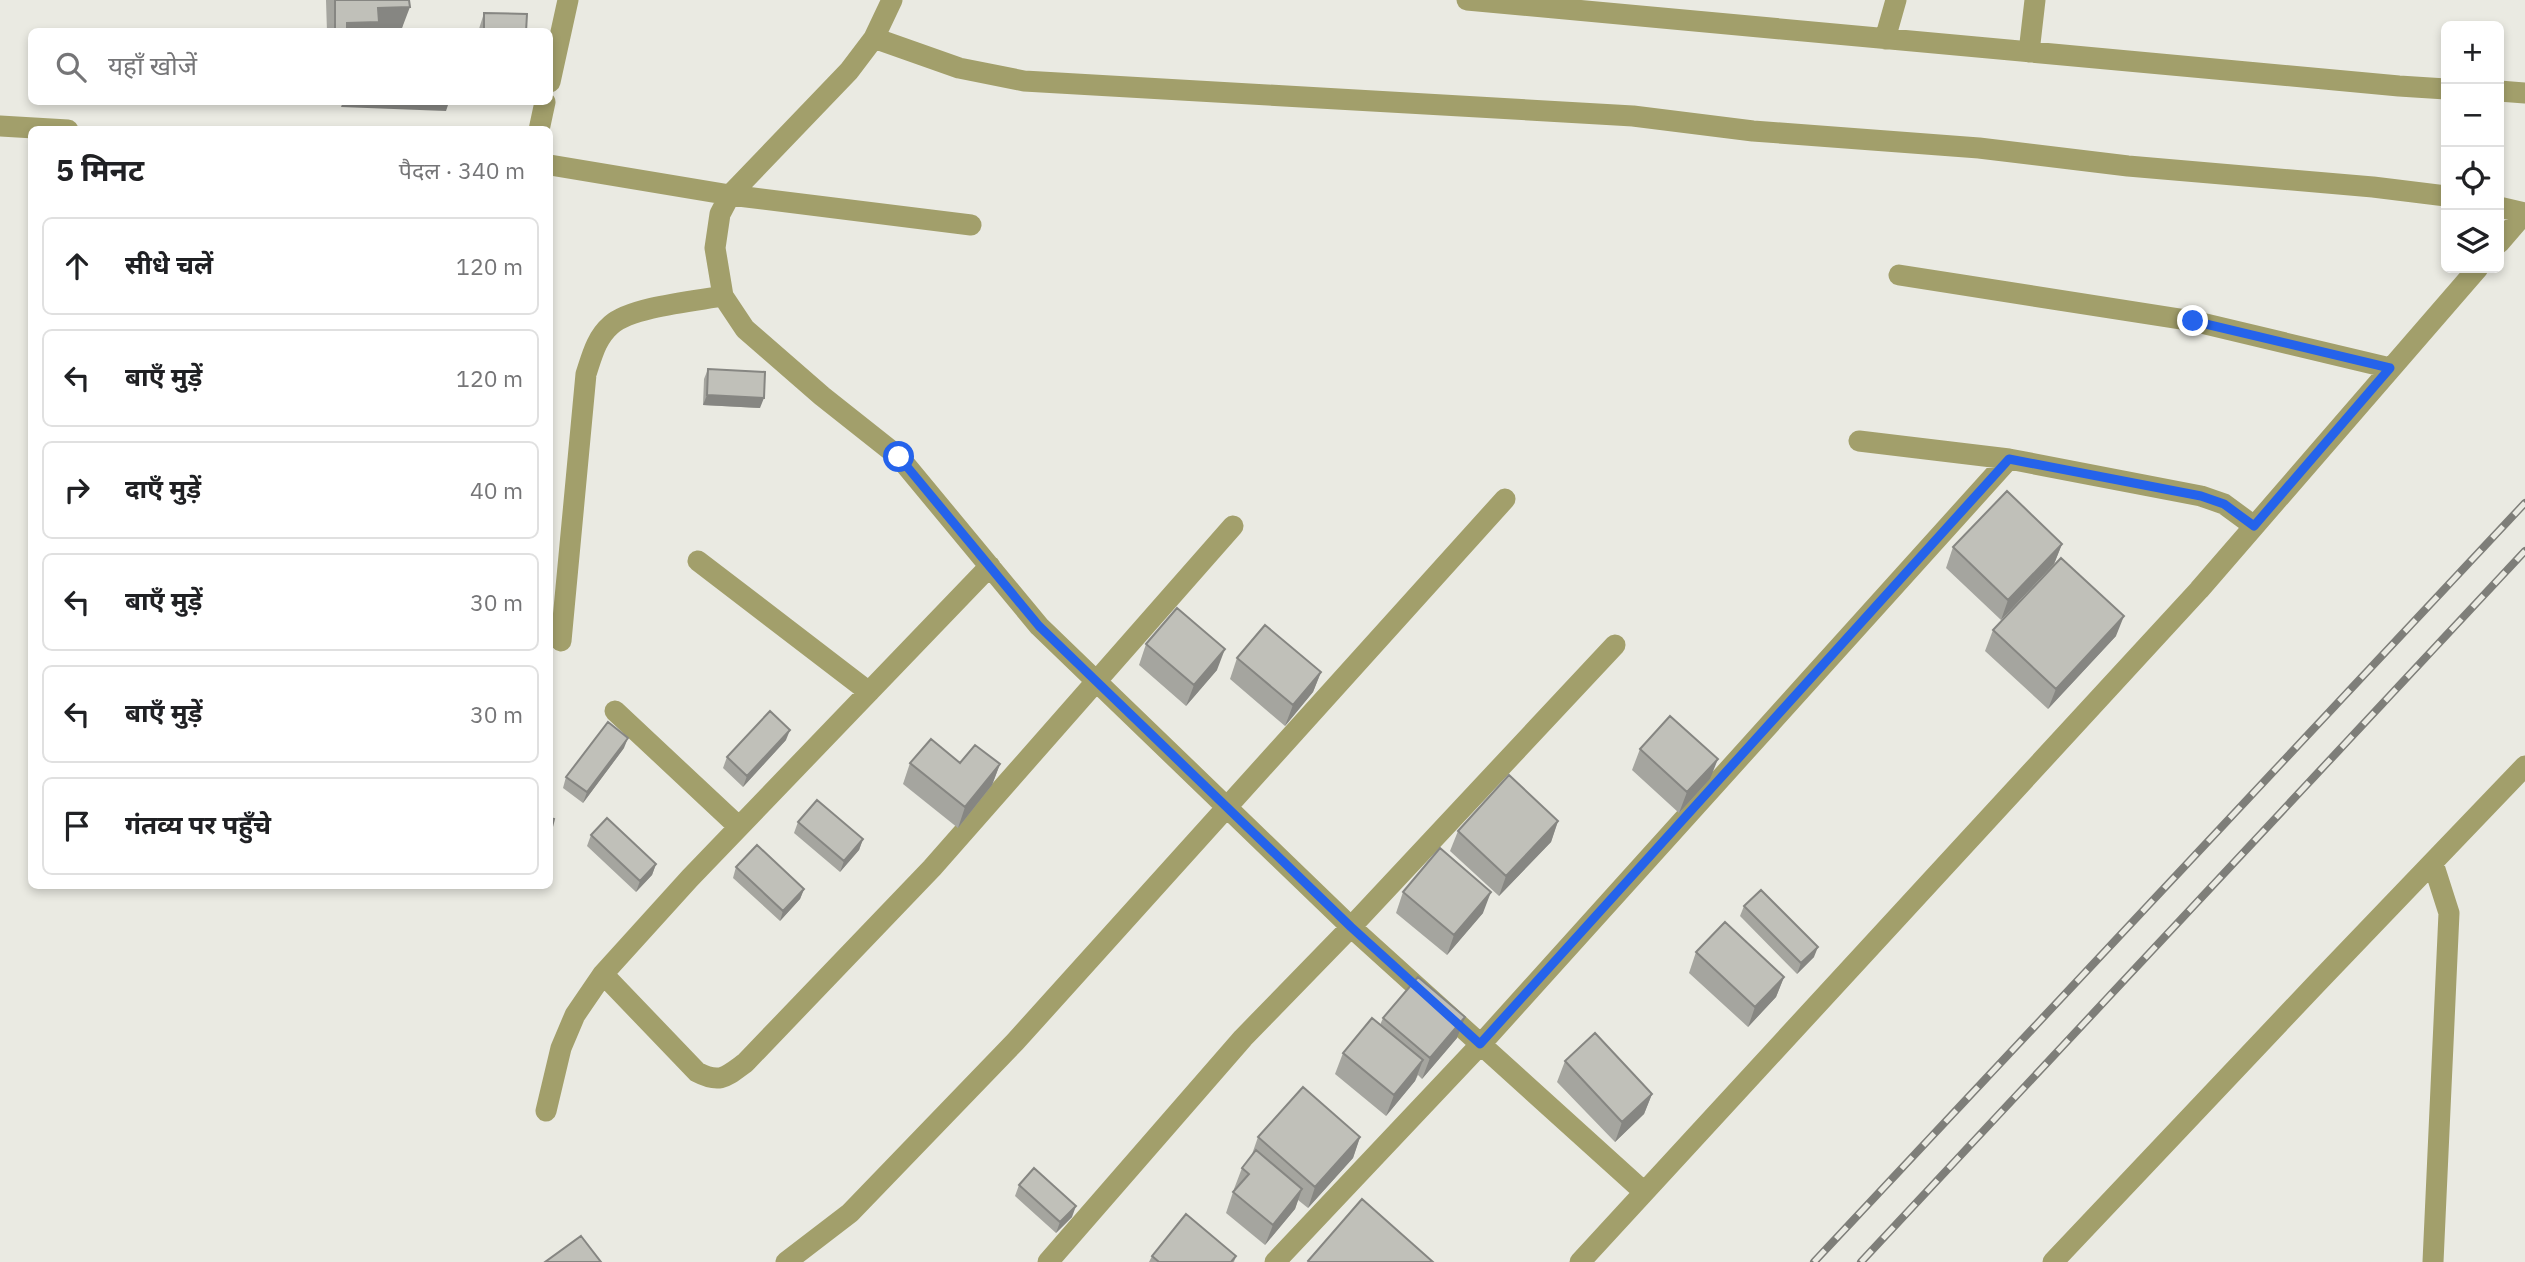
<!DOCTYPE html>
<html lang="hi">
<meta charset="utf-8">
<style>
body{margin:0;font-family:"IBM Plex Sans","Noto Sans Devanagari",sans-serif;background:#f2f2f2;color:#202124}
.controls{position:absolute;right:21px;top:21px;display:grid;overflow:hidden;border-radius:10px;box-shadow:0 4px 10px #0003}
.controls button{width:63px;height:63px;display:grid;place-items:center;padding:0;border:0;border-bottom:2px solid #e0e0e0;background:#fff;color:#202124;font:35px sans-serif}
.stop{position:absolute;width:21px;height:21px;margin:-16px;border:5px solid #2563eb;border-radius:50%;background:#fff}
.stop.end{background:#2563eb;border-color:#fff;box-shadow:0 2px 7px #0008}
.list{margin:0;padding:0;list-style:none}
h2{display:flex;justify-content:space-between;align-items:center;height:91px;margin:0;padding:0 28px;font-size:30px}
h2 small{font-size:23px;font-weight:400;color:#757577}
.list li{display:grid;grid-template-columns:46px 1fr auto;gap:21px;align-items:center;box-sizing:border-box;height:98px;margin:0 14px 14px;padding:0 14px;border:2px solid #e0e0e0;border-radius:10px}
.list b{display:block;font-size:26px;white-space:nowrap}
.list em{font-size:23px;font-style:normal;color:#757577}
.icon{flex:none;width:38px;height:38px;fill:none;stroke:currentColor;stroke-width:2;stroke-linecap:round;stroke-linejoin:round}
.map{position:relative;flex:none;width:2525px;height:1262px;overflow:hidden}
.search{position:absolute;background:#fff;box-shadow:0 4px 10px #0003;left:28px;top:28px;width:525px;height:77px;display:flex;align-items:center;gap:18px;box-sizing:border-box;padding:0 24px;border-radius:10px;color:#757577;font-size:26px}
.panel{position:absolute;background:#fff;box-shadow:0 4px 10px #0003;left:28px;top:126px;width:525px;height:763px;border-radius:10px}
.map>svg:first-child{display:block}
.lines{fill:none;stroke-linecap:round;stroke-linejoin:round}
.minor{stroke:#a29f6b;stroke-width:21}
.rail-casing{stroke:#7e7e79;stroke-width:8}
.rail{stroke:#eaeae2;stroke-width:5;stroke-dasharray:16;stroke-linecap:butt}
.wall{fill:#a5a59f}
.shaded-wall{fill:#868682}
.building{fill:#c0c0b9;stroke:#868682;stroke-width:2}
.route{stroke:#2563eb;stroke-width:9}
</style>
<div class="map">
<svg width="2525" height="1262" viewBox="0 0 2525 1262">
<rect width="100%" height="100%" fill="#eaeae2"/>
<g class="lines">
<!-- minor -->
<path class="minor" d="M892,0L874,38L849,71L730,195L720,214L715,248L723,296L745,329L822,396L899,457L1039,626L1351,927L1644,1192
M1467,0L2399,86L2446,89
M874,38L959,68L1024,81L1633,116L1753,131L1979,148L2128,166L2373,187L2446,196
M1885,39L1896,0
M2029,52L2035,0
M550,82L568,0
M2499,91L2525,93
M0,126L68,130
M539,130L545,102
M550,165L730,195L971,225
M2499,207L2525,213
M2499,243L2525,213
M1899,275L2193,321L2390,368
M1859,441L2009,459L2201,496L2224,504L2254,526
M698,561L869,692
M561,641L586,374C592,356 596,338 611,325C631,307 695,301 723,296
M615,711L739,827
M2433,863L2449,913L2433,1262
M603,974L697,1072C720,1084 726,1077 745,1063L932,868L1233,526
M546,1111L561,1048L575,1015L603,974L690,878L990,566
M786,1262L850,1213L1015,1042L1505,499
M1048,1262L1243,1038L1351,927L1615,645
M1275,1262L1481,1044L2009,459
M1580,1262L2199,590L2478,268
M2053,1262L2317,983L2525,766"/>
<defs>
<path id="rail" d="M1814,1262L2525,503
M1861,1262L2525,551"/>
</defs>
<!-- rail casing -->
<use href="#rail" class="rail-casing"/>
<!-- rail -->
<use href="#rail" class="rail"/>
</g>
<!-- wall -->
<path class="wall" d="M326,0H409L402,28H377L376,30L399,32H327Z
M484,13L526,32H478Z
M708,369L760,408L703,405L704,379Z
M2062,544L2054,564L2001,620L1946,568L1953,547Z
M1993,630L2116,636L2048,709L1985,651Z
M1146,644L1217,670L1186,706L1139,665Z
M1237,658L1321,672L1313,692L1285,726L1230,679Z
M786,740L743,787L723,768L727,757Z
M624,748L583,803L563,788L566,777Z
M1640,749L1710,779L1679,813L1632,770Z
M910,763H960L1000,764L992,785L958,828L903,784Z
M1558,821L1551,842L1499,896L1450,851L1458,831Z
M798,822L863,839L859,850L840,872L794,833Z
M591,835L656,864L652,875L636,892L587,846Z
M736,867L804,889L800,899L780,921L733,878Z
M1403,892L1483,913L1447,955L1396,913Z
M1744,906L1814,957L1797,974L1740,916Z
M1696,952L1784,977L1776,997L1748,1027L1689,973Z
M1383,1018L1457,1038L1422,1079L1418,1075L1415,1081L1386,1116L1335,1074L1343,1053L1380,1025Z
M1565,1061L1652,1094L1644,1114L1615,1142L1557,1082Z
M1258,1137H1360L1353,1158L1308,1208L1298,1200L1295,1209L1265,1245L1226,1213L1233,1192L1235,1190L1234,1189L1242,1168L1251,1157Z
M1019,1185L1072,1217L1056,1233L1015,1196Z
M1152,1256H1236L1234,1262H1149Z"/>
<!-- shaded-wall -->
<path class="shaded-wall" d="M410,7L402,28H377L376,32L351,28L350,32H344L347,23L378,8Z
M343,102H449L446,111L341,107Z
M707,395L764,398L760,408L703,405Z
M2062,544L2054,564L2001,620L2008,600Z
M2124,616L2116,636L2048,709L2056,689Z
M1225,649L1217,670L1186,706L1194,685Z
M1321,672L1313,692L1285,726L1293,705Z
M790,730L786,740L743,787L747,776Z
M628,738L624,748L583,803L587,792Z
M1718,759L1710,779L1679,813L1687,792Z
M1000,764L992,785L958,828L965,807Z
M1558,821L1551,842L1499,896L1506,876Z
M863,839L859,850L840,872L844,861Z
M656,864L652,875L636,892L640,881Z
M804,889L800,899L780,921L783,911Z
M1491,892L1483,913L1447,955L1454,935Z
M1818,947L1814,957L1797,974L1801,963Z
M1784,977L1776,997L1748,1027L1755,1007Z
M1465,1017L1457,1038L1422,1079L1430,1058Z
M1423,1060L1415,1081L1386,1116L1394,1095Z
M1652,1094L1644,1114L1615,1142L1622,1122Z
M1360,1137L1353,1158L1308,1208L1315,1187Z
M1302,1189L1295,1209L1265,1245L1273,1225Z
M1076,1206L1072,1217L1056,1233L1060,1222Z"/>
<!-- building -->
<path class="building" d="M335,0H409L410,7L378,8L379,22L347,23V32H335Z
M484,13L527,14L526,32H484Z
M351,28L399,32H351Z
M708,369L765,372L764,398L707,395Z
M2007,491L2062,544L2008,600L1953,547Z
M2061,558L2124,616L2056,689L1993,630Z
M1177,608L1225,649L1194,685L1146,644Z
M1265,625L1321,672L1293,705L1237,658Z
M770,711L790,730L747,776L727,757Z
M1670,716L1718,759L1687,792L1640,749Z
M608,722L628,738L587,792L566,777Z
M931,739L960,763L975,745L1000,764L965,807L910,763Z
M1509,775L1558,821L1506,876L1458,831Z
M817,800L863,839L844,861L798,822Z
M550,818L554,819L550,835Z
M607,818L656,864L640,881L591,835Z
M757,845L804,889L783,911L736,867Z
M1440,848L1491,892L1454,935L1403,892Z
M1761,890L1818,947L1801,963L1744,906Z
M1725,922L1784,977L1755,1007L1696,952Z
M1418,977L1465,1017L1430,1058L1383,1018Z
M1372,1018L1423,1060L1394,1095L1343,1053Z
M1595,1033L1652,1094L1622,1122L1565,1061Z
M1303,1087L1360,1137L1315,1187L1258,1137Z
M1256,1150L1302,1189L1273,1225L1233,1192L1249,1174L1242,1168Z
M1034,1168L1076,1206L1060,1222L1019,1185Z
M1362,1199L1433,1262H1309L1308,1261Z
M1186,1214L1236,1256L1231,1262H1159L1152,1256Z
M581,1236L601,1262H545Z"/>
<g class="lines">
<!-- route -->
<path class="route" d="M899,457L1039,626L1351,927L1480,1044L2009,459L2201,496L2224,504L2254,526L2390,368L2193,321"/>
</g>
</svg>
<div class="controls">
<button>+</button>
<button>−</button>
<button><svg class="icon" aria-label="locate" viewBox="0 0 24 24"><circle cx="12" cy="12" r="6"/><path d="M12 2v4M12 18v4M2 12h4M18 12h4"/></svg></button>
<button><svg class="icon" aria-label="layers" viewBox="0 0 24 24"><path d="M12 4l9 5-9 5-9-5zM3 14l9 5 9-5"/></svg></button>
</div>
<div class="stop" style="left:899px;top:457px"></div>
<div class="stop end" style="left:2193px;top:321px"></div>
<div class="search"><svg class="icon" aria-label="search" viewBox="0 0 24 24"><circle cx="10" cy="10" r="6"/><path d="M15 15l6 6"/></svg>यहाँ खोजें</div>
<section class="panel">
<h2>5 मिनट<small>पैदल · 340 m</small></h2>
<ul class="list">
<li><svg class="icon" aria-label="ahead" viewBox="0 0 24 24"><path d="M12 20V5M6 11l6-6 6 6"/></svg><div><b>सीधे चलें</b></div><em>120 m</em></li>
<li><svg class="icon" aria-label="left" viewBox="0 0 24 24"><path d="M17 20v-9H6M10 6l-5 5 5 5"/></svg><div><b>बाएँ मुड़ें</b></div><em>120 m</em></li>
<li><svg class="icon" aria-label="right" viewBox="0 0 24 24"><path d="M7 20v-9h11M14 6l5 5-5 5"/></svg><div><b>दाएँ मुड़ें</b></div><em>40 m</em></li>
<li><svg class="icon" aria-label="left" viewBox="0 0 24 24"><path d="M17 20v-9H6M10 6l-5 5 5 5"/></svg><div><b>बाएँ मुड़ें</b></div><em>30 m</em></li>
<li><svg class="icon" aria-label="left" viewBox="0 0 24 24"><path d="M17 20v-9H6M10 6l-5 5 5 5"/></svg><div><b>बाएँ मुड़ें</b></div><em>30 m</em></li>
<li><svg class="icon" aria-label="arrive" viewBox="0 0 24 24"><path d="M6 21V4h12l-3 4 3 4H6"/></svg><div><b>गंतव्य पर पहुँचे</b></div></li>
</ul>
</section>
</div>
